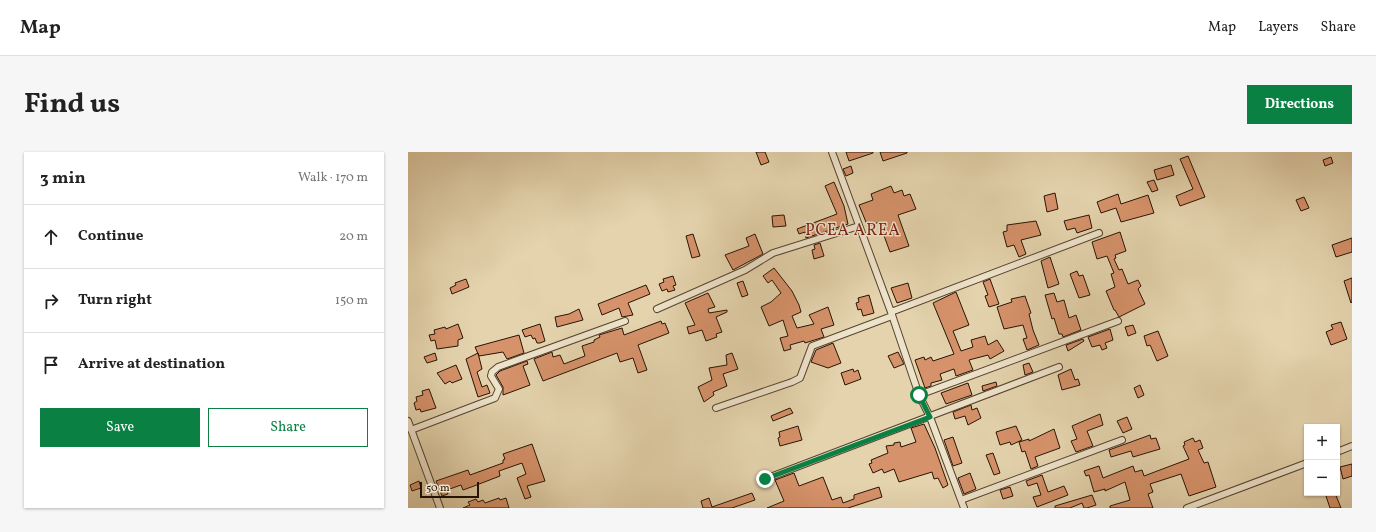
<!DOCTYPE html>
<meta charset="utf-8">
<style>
body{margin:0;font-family:Vollkorn,serif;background:#f6f6f6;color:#222}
.controls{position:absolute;right:12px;bottom:12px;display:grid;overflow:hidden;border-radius:0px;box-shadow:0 1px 3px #0004}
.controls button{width:36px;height:36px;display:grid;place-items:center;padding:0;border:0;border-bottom:1px solid #e0e0e0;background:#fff;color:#222;font:20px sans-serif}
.scale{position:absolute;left:12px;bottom:10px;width:59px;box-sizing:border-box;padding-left:4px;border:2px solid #281404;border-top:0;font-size:11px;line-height:14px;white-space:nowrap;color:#281404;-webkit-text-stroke:3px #ede2ca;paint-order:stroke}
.stop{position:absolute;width:12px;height:12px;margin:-9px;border:3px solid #0b8043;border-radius:50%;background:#fff}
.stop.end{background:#0b8043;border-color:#fff;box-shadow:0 1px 4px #0008}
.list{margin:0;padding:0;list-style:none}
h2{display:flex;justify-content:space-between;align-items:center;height:52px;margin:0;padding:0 16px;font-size:17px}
h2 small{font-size:13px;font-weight:400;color:#767676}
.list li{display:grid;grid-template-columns:26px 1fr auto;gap:12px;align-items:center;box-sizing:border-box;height:64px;padding:0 16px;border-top:1px solid #e0e0e0}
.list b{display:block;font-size:15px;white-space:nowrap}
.list em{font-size:13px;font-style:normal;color:#767676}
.actions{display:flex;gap:8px;padding:12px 16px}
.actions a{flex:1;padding:9px 0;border:1px solid #0b8043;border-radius:0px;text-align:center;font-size:14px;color:#0b8043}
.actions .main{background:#0b8043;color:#fff}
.icon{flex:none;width:22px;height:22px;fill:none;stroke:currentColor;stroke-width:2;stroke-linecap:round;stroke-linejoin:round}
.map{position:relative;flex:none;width:944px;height:356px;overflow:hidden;border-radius:0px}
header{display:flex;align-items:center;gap:24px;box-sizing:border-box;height:56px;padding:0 20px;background:#fff;border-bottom:1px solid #e0e0e0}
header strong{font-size:19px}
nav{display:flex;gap:22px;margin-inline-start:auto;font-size:14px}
.intro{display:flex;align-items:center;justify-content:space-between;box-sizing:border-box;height:96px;padding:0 24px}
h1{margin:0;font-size:28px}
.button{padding:10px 18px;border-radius:0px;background:#0b8043;color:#fff;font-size:14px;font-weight:700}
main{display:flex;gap:24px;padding:0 24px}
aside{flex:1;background:#fff;border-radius:0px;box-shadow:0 1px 3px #0004}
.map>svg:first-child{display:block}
.building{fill:#d6926a;stroke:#281404}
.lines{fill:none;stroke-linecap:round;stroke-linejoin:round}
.minor-casing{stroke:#57442e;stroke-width:8}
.minor{stroke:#ede2ca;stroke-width:6}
.route{stroke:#0b8043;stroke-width:5}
.labels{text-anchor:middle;stroke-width:3;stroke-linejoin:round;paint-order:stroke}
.quarter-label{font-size:16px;letter-spacing:1px;fill:#7a1f14;stroke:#ede2ca}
</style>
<header>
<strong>Map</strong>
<nav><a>Map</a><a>Layers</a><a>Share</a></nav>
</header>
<div class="intro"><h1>Find us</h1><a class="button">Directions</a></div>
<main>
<aside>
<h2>3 min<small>Walk · 170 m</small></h2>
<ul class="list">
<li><svg class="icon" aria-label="ahead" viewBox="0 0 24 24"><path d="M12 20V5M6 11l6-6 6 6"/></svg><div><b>Continue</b></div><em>20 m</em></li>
<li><svg class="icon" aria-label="right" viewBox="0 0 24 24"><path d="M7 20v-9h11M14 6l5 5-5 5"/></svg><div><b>Turn right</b></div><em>150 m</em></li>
<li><svg class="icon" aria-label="arrive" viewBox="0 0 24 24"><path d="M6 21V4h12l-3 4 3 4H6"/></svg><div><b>Arrive at destination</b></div></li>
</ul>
<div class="actions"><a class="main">Save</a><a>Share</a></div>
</aside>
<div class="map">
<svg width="944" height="356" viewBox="0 0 944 356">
<rect width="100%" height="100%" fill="#e4d3ad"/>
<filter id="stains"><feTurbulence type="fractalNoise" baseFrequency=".005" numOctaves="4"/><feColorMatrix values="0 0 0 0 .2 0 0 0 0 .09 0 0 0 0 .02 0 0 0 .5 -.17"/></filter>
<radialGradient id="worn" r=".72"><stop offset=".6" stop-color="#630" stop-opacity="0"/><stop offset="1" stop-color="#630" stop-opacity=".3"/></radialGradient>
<!-- building -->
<path class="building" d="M348,0H357L361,10L353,13Z
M438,0H465V1L441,9Z
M472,0H499V1L475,9Z
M780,4L797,45L772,54L768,44L785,37L772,7Z
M923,5L925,11L917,14L915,8Z
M763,13L766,23L749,28L746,18Z
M443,14L445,21L438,24L435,17Z
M746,28L750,38L744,40L739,30Z
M426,30L436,54L440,72L398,86L397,80L391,82L389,77L429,62L417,34Z
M483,34L486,41L494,38L496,44L502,42L508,57L490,63L501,94L482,100L471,70L460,75L451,53L465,48L463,42Z
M647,41L650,57L639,60L636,44Z
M710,42L713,52L740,43L746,61L713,70L708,56L693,61L689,50Z
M896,45L901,56L893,59L888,48Z
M376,63L378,74L365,75L364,64Z
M681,63L684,76L669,81L667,76L659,78L656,69Z
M628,69L633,83L613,88L618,102L611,105L606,93L599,95L595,80L599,79V73Z
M712,80L718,99L707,103L708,106L706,107L711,118L714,117L720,132L730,128L733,134L730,137L737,152L711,165L707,158H706L698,139L707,135L703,122L706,121L699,104L689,107L684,90Z
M285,82L292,104L284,106L278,84Z
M347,82L355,102L325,118L317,103L341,94L338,86Z
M944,86V100L928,105L924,93Z
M412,91L416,104L406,107L404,98L407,97L406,93Z
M642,105L651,132L640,136L633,109Z
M366,116L384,139L391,153L393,160L384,164L389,176L406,172L401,163L420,155L426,173L413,177L416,185L397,191L396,189L382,193L383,197L376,199L372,186L380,184L375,168L361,174L353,155L363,150L373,141L364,128L360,131L355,124Z
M669,119L671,124L675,123L682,143L671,146L662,122Z
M265,124L268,133L265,134L267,138L260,140L259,137L254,139L251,132L256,130L255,127Z
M944,126V150L943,151L936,129Z
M58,127L61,135L44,142L42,136L48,133L47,131Z
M582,127L591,152L581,155L577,144L580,143L575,130Z
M335,129L340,143L334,145L329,131Z
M500,131L504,146L489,151L483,136Z
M238,133L242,142L220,151L225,163L214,165L211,156L194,163L190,152Z
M548,140L561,173L545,179L553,199L565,195L563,188L577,184L580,193L589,188L596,199L582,207L580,203L561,208L565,218L548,224L546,217L532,222L534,228L523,231V234L517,236L507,208L516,205L517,208L523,205L525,209L546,202L525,151Z
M300,141L307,155L300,157L301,161L319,158V160L308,165L314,180L308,182L309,185L298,189L294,178L281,182L279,175L287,173L277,151Z
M646,141L649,150L656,148L661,166L668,163L673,178L655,185L654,182H651L646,166L644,167L637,143Z
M461,143L466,161L455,164L453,157L450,158L448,151L451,150L450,146Z
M617,144L623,161L621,162L625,178L631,193L619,198L615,187L619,186L615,173L596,177L589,155L604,150L603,147Z
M171,157L175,168L149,175L147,165L161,162Z
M253,169L254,172L257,171L261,181L230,193L239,218L230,221L225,206L212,210L209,201L135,229L126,207L144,200L145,205L152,203L156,212L177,204L174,194L186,190V188L192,185L191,183L214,176L216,183Z
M933,170L939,187L923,193L918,180L925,177L923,173Z
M50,172L55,186L50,188V194L29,197L27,188L23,189L21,183L27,182L26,178L37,175L38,177Z
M132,172L137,189L132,191H129L127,186L125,187L123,183L117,185L114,178Z
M725,173L728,181L720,184L717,175Z
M702,177L705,188L697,191L699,196L694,198L692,193L684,195L680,185Z
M750,179L760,204L749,209L743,195L742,193L739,194L736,184Z
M111,183L116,201L99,207L95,200L71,204L67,195Z
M675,187L676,189L660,199L658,193Z
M425,191L433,211L420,216L403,210L408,198Z
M490,200L496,212L486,216L480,204Z
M27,201L29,208L19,211L16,205Z
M70,201L74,217L69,220L74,235L79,233L82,241L70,245L58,207Z
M324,201L330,217L315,222L319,234L305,240L306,243L296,250L290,235L304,228L301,216L319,213L318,203Z
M119,209L120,212L115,214L122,233L95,243V235L88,223L92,219Z
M621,211L625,220L617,223L615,213Z
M48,213L54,227L44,231L42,229L37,232L29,221Z
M445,217L446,220L450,218L453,227L437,233L433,221Z
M663,217L667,228L670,227L672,233L654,238L650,223Z
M588,230L589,234L575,239L574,234Z
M560,231L564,243L538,252L533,241Z
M732,233L736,243L730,246L726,236Z
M21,237L28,256L13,260L12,257L8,258L6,251L9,249L8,245L15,243L14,239Z
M563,253L564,258L569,256L573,266L560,273L557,264L547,267L545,260Z
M382,256L385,261L365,269L363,264Z
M692,262L695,273L679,279L685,294L668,300L663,289L669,287L664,274Z
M719,265L724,277L715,281L709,269Z
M516,272L527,296L540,333L535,336L530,326L526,327L524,320L491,330L486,317L476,321L474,317L465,321L461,312L464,311L463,308L480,301L478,294L486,293V291L492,290L493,295L508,290L503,276Z
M390,274L394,288L372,294L370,286L372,285L371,280Z
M608,274L614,288L603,293L602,290L592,293L588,280Z
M646,277L652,296L627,305L630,314L623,317L617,299L614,300L611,290L621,287V289Z
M742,283L743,287L748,286L752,297L725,305L723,299L703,305L701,298Z
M545,285L554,311L545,314L536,288Z
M785,286L787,290L792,288L795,296L790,298L796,311L800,310L808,335L781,344L773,322L742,332L745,340L740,342L745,356H702V354L722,348L717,330L697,339V337L686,340L681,323L678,324L676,319L691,314L695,326L725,314L727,320L734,318L736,324L781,307L775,294L777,293L776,290Z
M124,292L137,329L119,334L123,345L117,347L109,326L118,322L114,311L91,319L92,324L66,334L55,338L53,333L39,338L40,342L34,344L28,329L60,318L62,323L95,311V308L97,307L95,302Z
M585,301L592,321L586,323L578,303Z
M944,312V324L935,327L932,315Z
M386,321L391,334L415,325L424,348L433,345L435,351L446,347V343L471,335L474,345L440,356H359L376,349L367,328Z
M562,321L568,337L556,342L550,326Z
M634,323L640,340L656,334L660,343L629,355L625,345L633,343L629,331L620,334L618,329Z
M11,329L13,336L4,339L2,333Z
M602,335L605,344L595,347L592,338Z
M344,341L347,348L324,356H295L293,349L301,346L304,355Z
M917,341H927L933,356H922Z
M684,343L688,353L679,356H676L674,351L662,356H647V354Z
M91,346L92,348L98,346L101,356H55L62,353L60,350L68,347L70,350L75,348L77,351Z"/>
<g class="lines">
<defs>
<path id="minor" d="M424,0L483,160L511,243L522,265L556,356
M249,157L337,118L365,101L451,74
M483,160L691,81
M511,243L710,169
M308,256L384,230L392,226L404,194L484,164
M0,269L32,356
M3,278L87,246L91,237L83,224L84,220L90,215L217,169
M929,300L944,294
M357,327L651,215
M553,348L714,288
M779,356L899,311"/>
</defs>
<!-- minor casing -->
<use href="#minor" class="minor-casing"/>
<!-- minor -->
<use href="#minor" class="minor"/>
</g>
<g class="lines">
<!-- route -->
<path class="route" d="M357,327L522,265L511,243"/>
</g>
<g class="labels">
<!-- quarter labels -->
<g class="quarter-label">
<text x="445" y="83">PCEA AREA</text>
</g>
</g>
<rect width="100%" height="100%" filter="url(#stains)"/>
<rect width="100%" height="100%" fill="url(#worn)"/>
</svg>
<div class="controls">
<button>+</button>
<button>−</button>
</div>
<div class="scale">50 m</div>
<div class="stop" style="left:511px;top:243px"></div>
<div class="stop end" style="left:357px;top:327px"></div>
</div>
</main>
